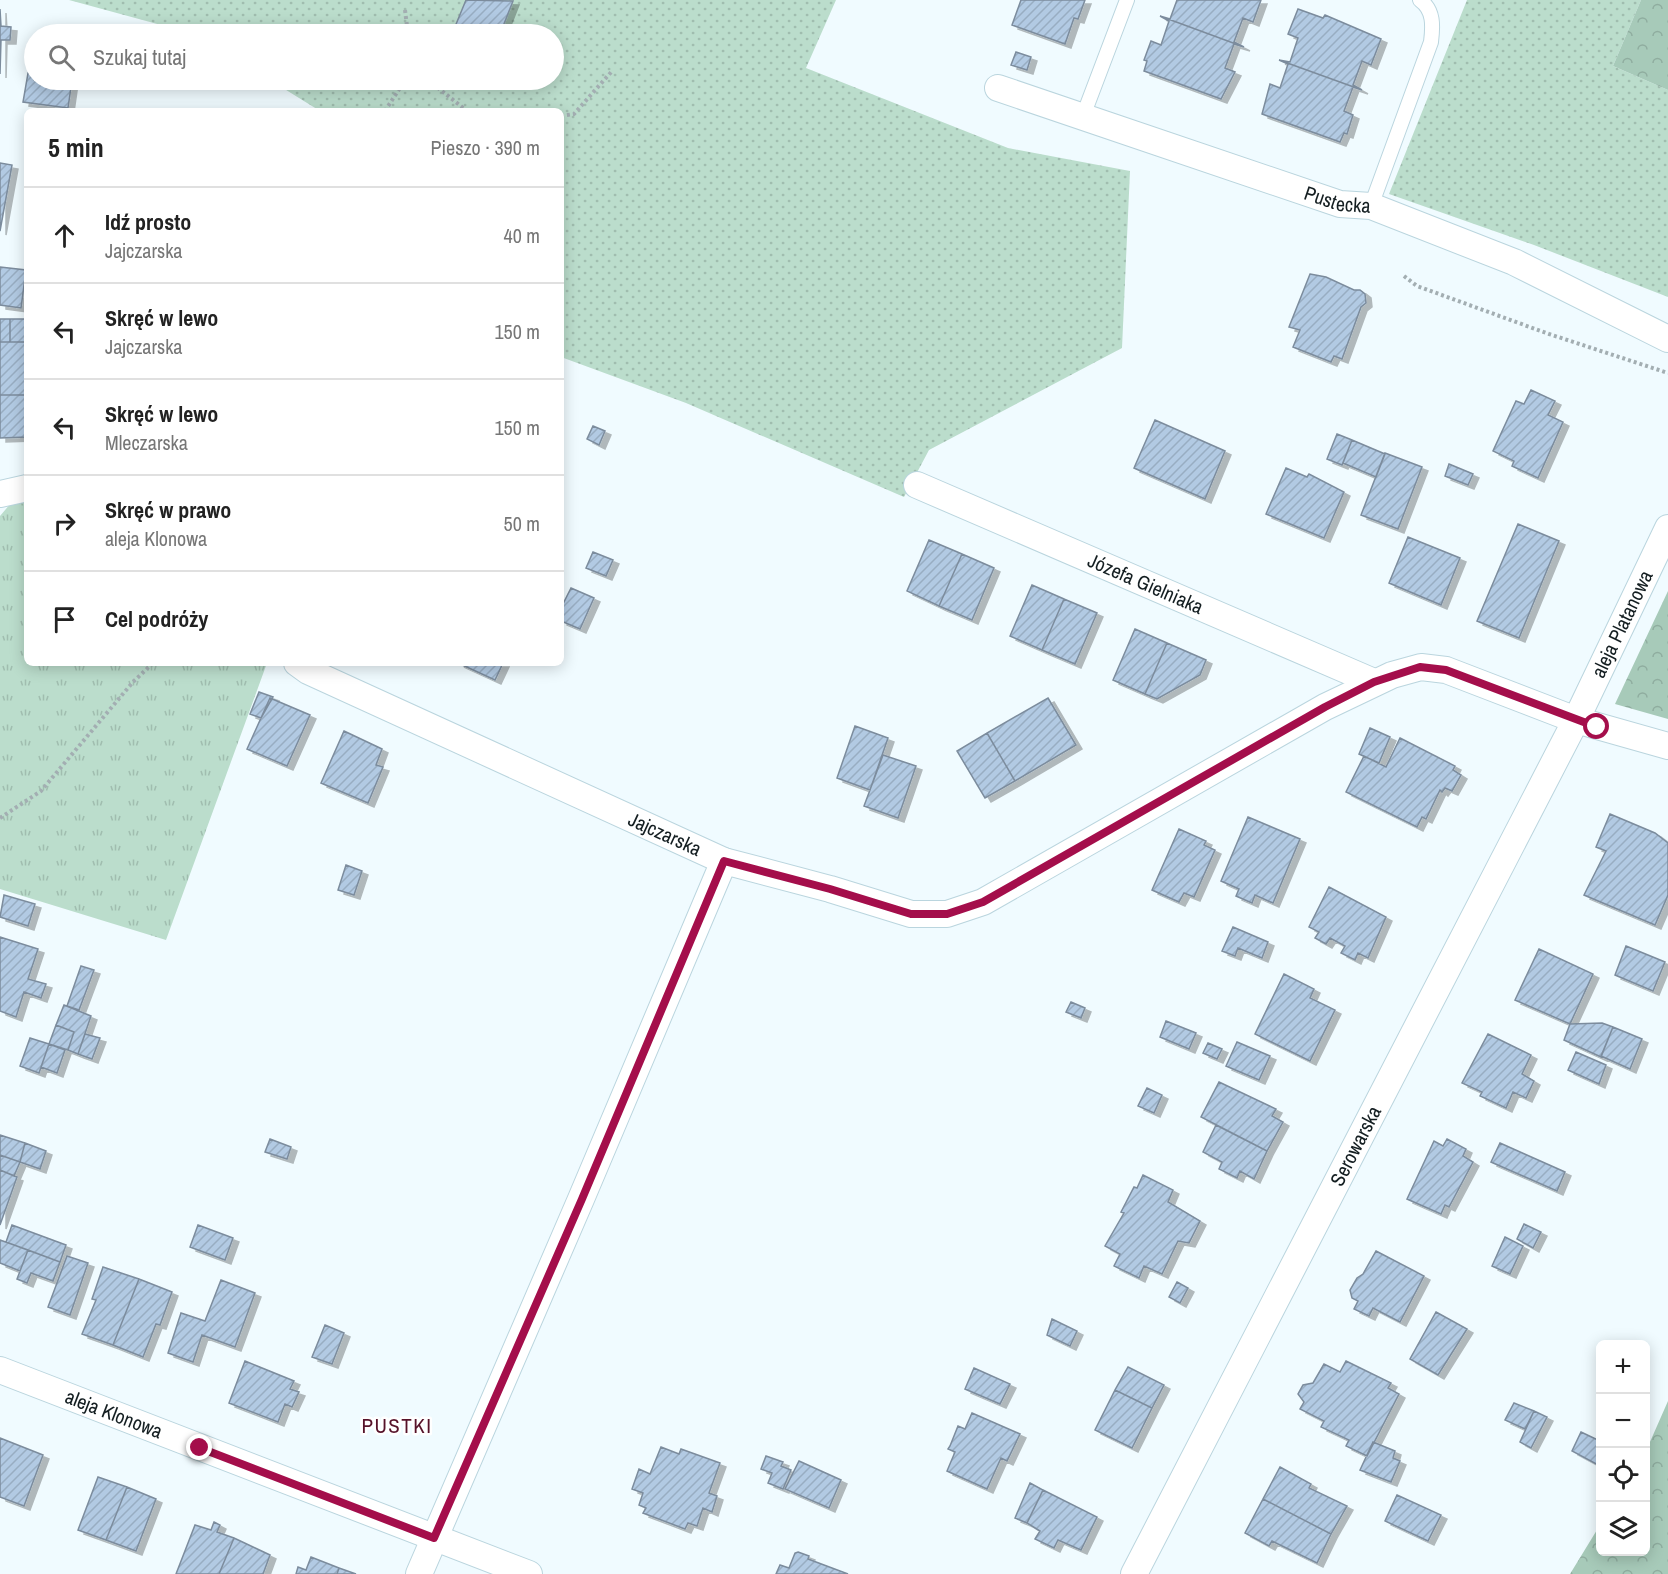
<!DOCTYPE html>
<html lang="pl">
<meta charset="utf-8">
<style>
body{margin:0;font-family:"Archivo Narrow",sans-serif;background:#f2f2f2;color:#222}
.controls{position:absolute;right:18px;bottom:18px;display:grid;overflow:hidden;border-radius:9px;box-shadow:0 3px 15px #0003}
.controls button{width:54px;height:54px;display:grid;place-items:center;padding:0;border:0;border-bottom:2px solid #e0e0e0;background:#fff;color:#222;font:30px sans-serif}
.stop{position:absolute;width:18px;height:18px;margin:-14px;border:4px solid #a40e4b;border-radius:50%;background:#fff}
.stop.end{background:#a40e4b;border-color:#fff;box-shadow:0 2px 6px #0008}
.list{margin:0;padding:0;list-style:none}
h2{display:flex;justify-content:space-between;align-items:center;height:78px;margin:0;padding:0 24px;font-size:26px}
h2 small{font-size:20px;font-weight:400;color:#767676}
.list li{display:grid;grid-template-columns:39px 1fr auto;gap:18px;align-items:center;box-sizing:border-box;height:96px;padding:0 24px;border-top:2px solid #e0e0e0}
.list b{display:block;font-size:22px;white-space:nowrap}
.list p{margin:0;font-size:20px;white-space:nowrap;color:#767676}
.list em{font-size:20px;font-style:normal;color:#767676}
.icon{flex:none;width:33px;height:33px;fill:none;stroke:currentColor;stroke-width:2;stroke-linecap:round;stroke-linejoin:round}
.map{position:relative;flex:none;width:1668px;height:1574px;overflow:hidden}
.search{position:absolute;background:#fff;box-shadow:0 3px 15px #0003;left:24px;top:24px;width:540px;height:66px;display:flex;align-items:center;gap:15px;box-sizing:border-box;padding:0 21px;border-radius:33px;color:#767676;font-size:22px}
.panel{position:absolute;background:#fff;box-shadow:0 3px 15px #0003;left:24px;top:108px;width:540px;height:558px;border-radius:9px}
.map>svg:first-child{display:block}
.grass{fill:url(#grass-dots)}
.forest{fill:url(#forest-crowns)}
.park{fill:url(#park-tufts)}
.building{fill:url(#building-hatch);stroke:#7c8c9d;stroke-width:1.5;filter:url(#shadow)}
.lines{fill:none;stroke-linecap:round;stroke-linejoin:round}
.lane-casing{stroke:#bad5de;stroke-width:16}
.street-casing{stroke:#bad5de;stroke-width:28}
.path{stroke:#a3aeb2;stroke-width:4;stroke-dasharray:3 3;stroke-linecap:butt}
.lane{stroke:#fff;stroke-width:14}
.street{stroke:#fff;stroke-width:26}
.route{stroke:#a40e4b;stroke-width:8}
.labels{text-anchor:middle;stroke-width:5;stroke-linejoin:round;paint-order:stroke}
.street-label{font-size:20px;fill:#141e21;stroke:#fff}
.neighbourhood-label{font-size:21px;letter-spacing:1.5px;fill:#561229;stroke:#fff}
</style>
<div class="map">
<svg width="1668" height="1574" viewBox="0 0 1668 1574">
<defs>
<pattern id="grass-dots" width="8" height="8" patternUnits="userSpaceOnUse" patternTransform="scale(1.5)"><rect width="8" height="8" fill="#bdc"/><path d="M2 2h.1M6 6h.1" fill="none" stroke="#a0bdaf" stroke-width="1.8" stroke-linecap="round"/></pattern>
<pattern id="forest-crowns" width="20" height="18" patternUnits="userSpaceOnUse" patternTransform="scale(1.5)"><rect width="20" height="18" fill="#a7cab9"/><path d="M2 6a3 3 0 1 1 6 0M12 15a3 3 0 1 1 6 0" fill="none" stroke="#8fad9f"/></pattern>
<pattern id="park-tufts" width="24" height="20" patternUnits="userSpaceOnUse" patternTransform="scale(1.5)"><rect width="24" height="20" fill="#bdc"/><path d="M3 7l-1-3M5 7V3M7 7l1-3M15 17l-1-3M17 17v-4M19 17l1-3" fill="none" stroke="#a0bdaf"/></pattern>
<pattern id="building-hatch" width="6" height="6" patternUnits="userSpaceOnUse" patternTransform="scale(1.5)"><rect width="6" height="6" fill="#b2cae3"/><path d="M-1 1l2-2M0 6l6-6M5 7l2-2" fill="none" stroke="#98adc2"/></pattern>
<filter id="shadow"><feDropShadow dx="6" dy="4" stdDeviation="0" flood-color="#0004"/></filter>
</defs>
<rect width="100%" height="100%" fill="#f0fbff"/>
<!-- grass -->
<path class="grass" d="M69,0H836L806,68L1008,148L1130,171L1122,348L929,450L904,497L686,403L561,357V111H320L270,80H554V34H194Z
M1467,0H1641L1613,66L1668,90V297L1534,245L1389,194Z"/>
<!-- forest -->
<path class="forest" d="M1641,0H1668V90L1613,66Z
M1668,591V719L1615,704Z
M1668,1401V1574H1570L1600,1525V1552H1646V1451Z"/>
<!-- park -->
<path class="park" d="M27,500V663H267L166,940L0,889V516L11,503Z"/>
<!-- building -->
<path class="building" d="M466,0L513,1L500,34H452Z
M1021,0H1085L1078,19L1074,18L1065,44L1012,25Z
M1177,0H1261L1253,22L1243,18L1234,42L1244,47L1160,16L1170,19Z
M0,9L1,26L11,27L10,40H1L0,74Z
M1298,9L1323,18L1325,15L1381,39L1371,65L1362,61L1353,85L1362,90L1279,60L1290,62L1298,38L1288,34Z
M1160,16L1244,47L1234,44L1225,68L1235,72L1221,99L1144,71L1147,61L1144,60L1151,41L1161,45L1169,21Z
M1016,52L1031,57L1027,70L1011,65Z
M1279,60L1362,90L1353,87L1344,111L1353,115L1347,134L1344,133L1340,142L1262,114L1270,84L1280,88L1288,64Z
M28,73L34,74V80H72L68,108L23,102Z
M0,163L12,165L0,231Z
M0,267L26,270L21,308L0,305Z
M1310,274L1326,277L1354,290H1360L1365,294L1366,303L1361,307L1342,359L1334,356L1331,362L1293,347L1300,330L1289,327Z
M0,319H10V342H0Z
M10,319H27V342H10Z
M0,342H27V395H0Z
M1531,390L1555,401L1548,415L1563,422L1538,478L1512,466L1514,461L1493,451L1516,401L1524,404Z
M0,395H27V437L0,438Z
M1155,420L1225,451L1205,499L1134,468Z
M593,426L605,431L599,445L587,439Z
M1337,434L1352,440L1342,465L1327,459Z
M1352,440L1385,454L1376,477L1343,463Z
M1385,453L1422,467L1398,529L1361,515Z
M1449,464L1473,474L1468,485L1445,476Z
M1286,468L1307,477L1309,474L1344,492L1324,538L1266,514Z
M1518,524L1559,541L1519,638L1477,621Z
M1408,537L1460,558L1441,605L1389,583Z
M929,540L962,554L939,606L907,591Z
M593,552L613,560L606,576L586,568Z
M962,554L994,568L972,620L939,606Z
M1032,585L1064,599L1042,650L1010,636Z
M571,588L594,598L580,629L561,621V608Z
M1064,599L1097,613L1075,664L1042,650Z
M1135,629L1167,643L1145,694L1113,680Z
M1167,643L1206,660L1200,675L1157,699L1145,694Z
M458,663H503L495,680Z
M259,692L273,697L261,718L250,714Z
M270,698L310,715L287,766L247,749Z
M1048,698L1076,745L1015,781L987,733Z
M855,726L888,738L870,790L837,778Z
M1370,728L1390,737L1379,763L1359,754Z
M344,731L382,749L376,765L383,767L368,803L321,783Z
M987,733L1015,781L985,798L957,751Z
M1400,738L1455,766L1453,770L1461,775L1452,791L1445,788L1442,792L1440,790L1426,819L1422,817L1417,827L1346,792L1364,756L1386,767Z
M883,755L916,766L898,818L864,806Z
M1610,814L1655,833L1668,843V895L1655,925L1584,895L1606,851L1596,847Z
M1248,817L1300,839L1273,903L1255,895L1252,903L1236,896L1239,889L1221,881Z
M1179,829L1206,841L1204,845L1215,850L1194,897L1184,893L1179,902L1152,890Z
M346,865L362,871L354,895L338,890Z
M1329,887L1386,917L1368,958L1358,953L1355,960L1341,953L1345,946L1330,938L1326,944L1315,938L1319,932L1309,927Z
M4,895L35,904L28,926L0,917Z
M1233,927L1268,942L1262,958L1238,948L1235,956L1222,951Z
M0,937L38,949L28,979L46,984L41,998L24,992L16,1017L0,1011Z
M1626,946L1665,962L1653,991L1615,975Z
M1539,949L1593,974L1570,1024L1515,1000Z
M81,966L94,970L79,1010L67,1006Z
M1284,974L1314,989L1310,998L1335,1010L1310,1061L1255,1034Z
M1071,1002L1085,1008L1081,1018L1066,1012Z
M64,1005L91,1016L78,1054L68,1050L74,1032L56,1025Z
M1166,1021L1196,1033L1189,1049L1160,1037Z
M1602,1023L1613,1027L1601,1057L1564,1040L1570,1024Z
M56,1025L74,1032L68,1050L49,1044Z
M1613,1027L1642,1039L1630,1069L1601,1056Z
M85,1034L100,1038L92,1059L78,1054Z
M1488,1034L1531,1055L1522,1074L1534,1081L1526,1098L1513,1092L1506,1108L1480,1096L1482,1092L1462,1083Z
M30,1038L49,1044L39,1073L20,1066Z
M1237,1042L1270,1056L1259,1080L1226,1066Z
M1208,1043L1222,1049L1217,1059L1203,1053Z
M49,1044L65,1050L57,1073L41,1067Z
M1576,1052L1606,1065L1599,1084L1568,1070Z
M1219,1082L1276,1109L1272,1116L1283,1122L1267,1151L1201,1117Z
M1147,1088L1162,1095L1154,1113L1138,1106Z
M1216,1125L1267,1151L1254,1179L1240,1171L1237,1178L1219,1169L1222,1162L1203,1152Z
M0,1135L25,1143L20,1162L0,1155Z
M270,1139L291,1147L287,1159L265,1152Z
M1447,1139L1466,1149L1463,1156L1473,1162L1449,1207L1445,1205L1441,1214L1407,1199L1434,1141L1443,1146Z
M25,1143L46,1151L40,1169L20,1162Z
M1500,1143L1565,1172L1557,1191L1491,1162Z
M0,1155L20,1162L14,1176L0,1170Z
M0,1170L17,1177L0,1225Z
M1143,1175L1173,1190L1168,1202L1200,1221L1189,1243L1178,1241L1162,1274L1144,1266L1139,1278L1114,1266L1120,1254L1105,1246L1124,1213L1121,1212L1134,1187L1137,1188Z
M1524,1224L1541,1232L1533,1248L1517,1239Z
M12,1225L66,1245L60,1262L6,1242Z
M198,1225L233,1238L225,1260L190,1247Z
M1505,1237L1523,1246L1510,1274L1492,1266Z
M0,1240L28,1250L20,1271L0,1263Z
M28,1250L60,1262L53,1281L31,1273L27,1283L17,1279Z
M1376,1251L1424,1276L1400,1322L1373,1308L1369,1316L1354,1309L1358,1301L1352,1298L1350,1290L1357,1278L1363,1274Z
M67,1256L88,1263L70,1315L48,1307Z
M103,1267L139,1279L113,1345L82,1334L96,1300L92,1299Z
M139,1279L172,1292L160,1325L156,1324L143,1357L113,1345Z
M221,1280L255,1293L235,1347L202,1335L193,1362L168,1353L181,1313L205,1321Z
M1177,1282L1188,1288L1180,1303L1169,1297Z
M1436,1312L1467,1329L1438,1375L1410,1359Z
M1052,1319L1077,1331L1070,1346L1047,1335Z
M325,1325L344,1333L332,1364L312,1357Z
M245,1361L294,1381L290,1389L299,1392L292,1407L285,1404L278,1422L229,1403Z
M1346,1361L1391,1383L1388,1388L1399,1394L1367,1456L1346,1446L1349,1440L1321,1427L1324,1421L1300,1409L1304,1402L1298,1394L1303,1385L1313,1383L1324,1364L1340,1372Z
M1128,1367L1164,1385L1152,1408L1115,1390Z
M974,1368L1010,1384L1000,1404L965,1389Z
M1115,1390L1152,1408L1132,1448L1095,1430Z
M1514,1403L1534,1411L1525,1429L1505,1420Z
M1534,1411L1547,1417L1531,1448L1520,1442Z
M972,1413L1020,1434L1007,1461L1001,1458L987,1489L947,1471L955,1452L948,1449L950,1446L958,1426L965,1429Z
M1581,1432L1600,1441V1466L1572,1451Z
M0,1438L43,1455L24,1506L0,1497Z
M1373,1442L1395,1451L1393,1458L1400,1461L1391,1482L1360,1470Z
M661,1447L679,1454L681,1449L720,1463L709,1493L717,1496L712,1512L703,1508L697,1526L688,1523L685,1529L643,1513L646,1508L639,1505L643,1493L632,1489L639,1469L650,1474Z
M766,1456L783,1462L781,1466L791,1470L783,1489L768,1483L772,1473L761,1469Z
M799,1461L841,1480L829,1508L785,1489Z
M1280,1467L1311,1484L1309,1488L1347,1506L1331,1534L1263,1499Z
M98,1477L127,1487L106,1540L78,1530Z
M1030,1483L1043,1490L1027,1523L1015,1518Z
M127,1487L156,1499L136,1551L106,1540Z
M1043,1490L1097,1517L1081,1550L1058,1540L1054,1548L1035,1539L1040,1531L1027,1523Z
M1397,1495L1441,1515L1428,1541L1385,1521Z
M1263,1499L1331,1534L1317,1563L1272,1541L1269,1546L1245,1533Z
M214,1522L220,1525L217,1532L234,1538L219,1574H176L195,1525L211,1530Z
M234,1538L270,1555L263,1574H219Z
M798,1552L809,1556L808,1559L848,1574H776L780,1565L789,1568L795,1553Z
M311,1557L339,1568L337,1574H296L298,1567L306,1570Z
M339,1568L356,1574H337Z"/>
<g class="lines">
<defs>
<path id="lane" d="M1083,116L1127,0
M1371,206L1431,42C1433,26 1434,10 1420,0"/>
<g id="street">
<path id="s1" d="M998,88L1340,204L1371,206L1514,262L1668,339"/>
<path id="s2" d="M917,485L1374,682"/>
<path d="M0,494L27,488"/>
<path id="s3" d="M297,663L308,671L724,861L830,889L911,914H947L983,902L1325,707L1392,675L1421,667L1446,670L1576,720L1668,746"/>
<path id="s4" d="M0,1370L529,1574"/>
<path d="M419,1574L581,1199L724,861"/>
<path id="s5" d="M1134,1574L1576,720L1668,528"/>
</g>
</defs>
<!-- lane casing -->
<use href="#lane" class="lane-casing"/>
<!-- street casing -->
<use href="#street" class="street-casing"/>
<!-- path -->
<path class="path" d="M405,10L408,34
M428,80L467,111
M385,111L405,80
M561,116L574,114L613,70
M1404,276L1417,286L1549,334L1668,373
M0,818L41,791L133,682L153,663"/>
<!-- lane -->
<use href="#lane" class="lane"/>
<!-- street -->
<use href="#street" class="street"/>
</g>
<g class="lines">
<!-- route -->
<path class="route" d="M200,1448L434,1538L582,1199L724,861L830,889L911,914H947L983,902L1325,707L1374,682L1420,667L1446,670L1597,727"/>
</g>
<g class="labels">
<!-- street labels -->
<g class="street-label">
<text dy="7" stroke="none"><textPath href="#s1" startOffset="358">Pustecka</textPath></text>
<text dy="7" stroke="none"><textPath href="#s2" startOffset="249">Józefa Gielniaka</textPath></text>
<text dy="7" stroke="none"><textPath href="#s5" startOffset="1068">aleja Platanowa</textPath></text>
<text dy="7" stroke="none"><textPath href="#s3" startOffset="406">Jajczarska</textPath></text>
<text dy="7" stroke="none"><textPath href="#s5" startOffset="482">Serowarska</textPath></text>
<text dy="7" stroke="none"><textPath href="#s4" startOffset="122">aleja Klonowa</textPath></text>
</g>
<!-- neighbourhood labels -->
<g class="neighbourhood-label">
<text x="397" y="1433">PUSTKI</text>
</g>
</g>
</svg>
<div class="controls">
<button>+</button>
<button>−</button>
<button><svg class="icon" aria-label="locate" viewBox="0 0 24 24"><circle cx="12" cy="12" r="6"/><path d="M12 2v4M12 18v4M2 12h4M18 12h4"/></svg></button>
<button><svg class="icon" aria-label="layers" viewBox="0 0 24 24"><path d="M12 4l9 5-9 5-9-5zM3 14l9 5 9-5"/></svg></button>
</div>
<div class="stop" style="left:1597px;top:727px"></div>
<div class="stop end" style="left:200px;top:1448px"></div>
<div class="search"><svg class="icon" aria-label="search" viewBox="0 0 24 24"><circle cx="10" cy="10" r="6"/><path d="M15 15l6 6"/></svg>Szukaj tutaj</div>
<section class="panel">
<h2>5 min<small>Pieszo · 390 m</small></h2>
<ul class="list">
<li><svg class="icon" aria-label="ahead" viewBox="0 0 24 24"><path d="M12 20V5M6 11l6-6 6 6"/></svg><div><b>Idź prosto</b><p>Jajczarska</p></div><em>40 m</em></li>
<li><svg class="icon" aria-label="left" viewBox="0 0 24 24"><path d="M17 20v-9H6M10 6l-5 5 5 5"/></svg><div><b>Skręć w lewo</b><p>Jajczarska</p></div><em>150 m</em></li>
<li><svg class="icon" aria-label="left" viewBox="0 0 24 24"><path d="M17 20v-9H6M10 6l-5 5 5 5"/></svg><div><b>Skręć w lewo</b><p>Mleczarska</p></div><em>150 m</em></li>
<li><svg class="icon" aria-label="right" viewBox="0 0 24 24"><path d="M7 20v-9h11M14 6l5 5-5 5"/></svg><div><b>Skręć w prawo</b><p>aleja Klonowa</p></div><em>50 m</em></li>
<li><svg class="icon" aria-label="arrive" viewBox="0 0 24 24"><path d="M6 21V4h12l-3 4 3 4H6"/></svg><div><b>Cel podróży</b></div></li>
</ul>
</section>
</div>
